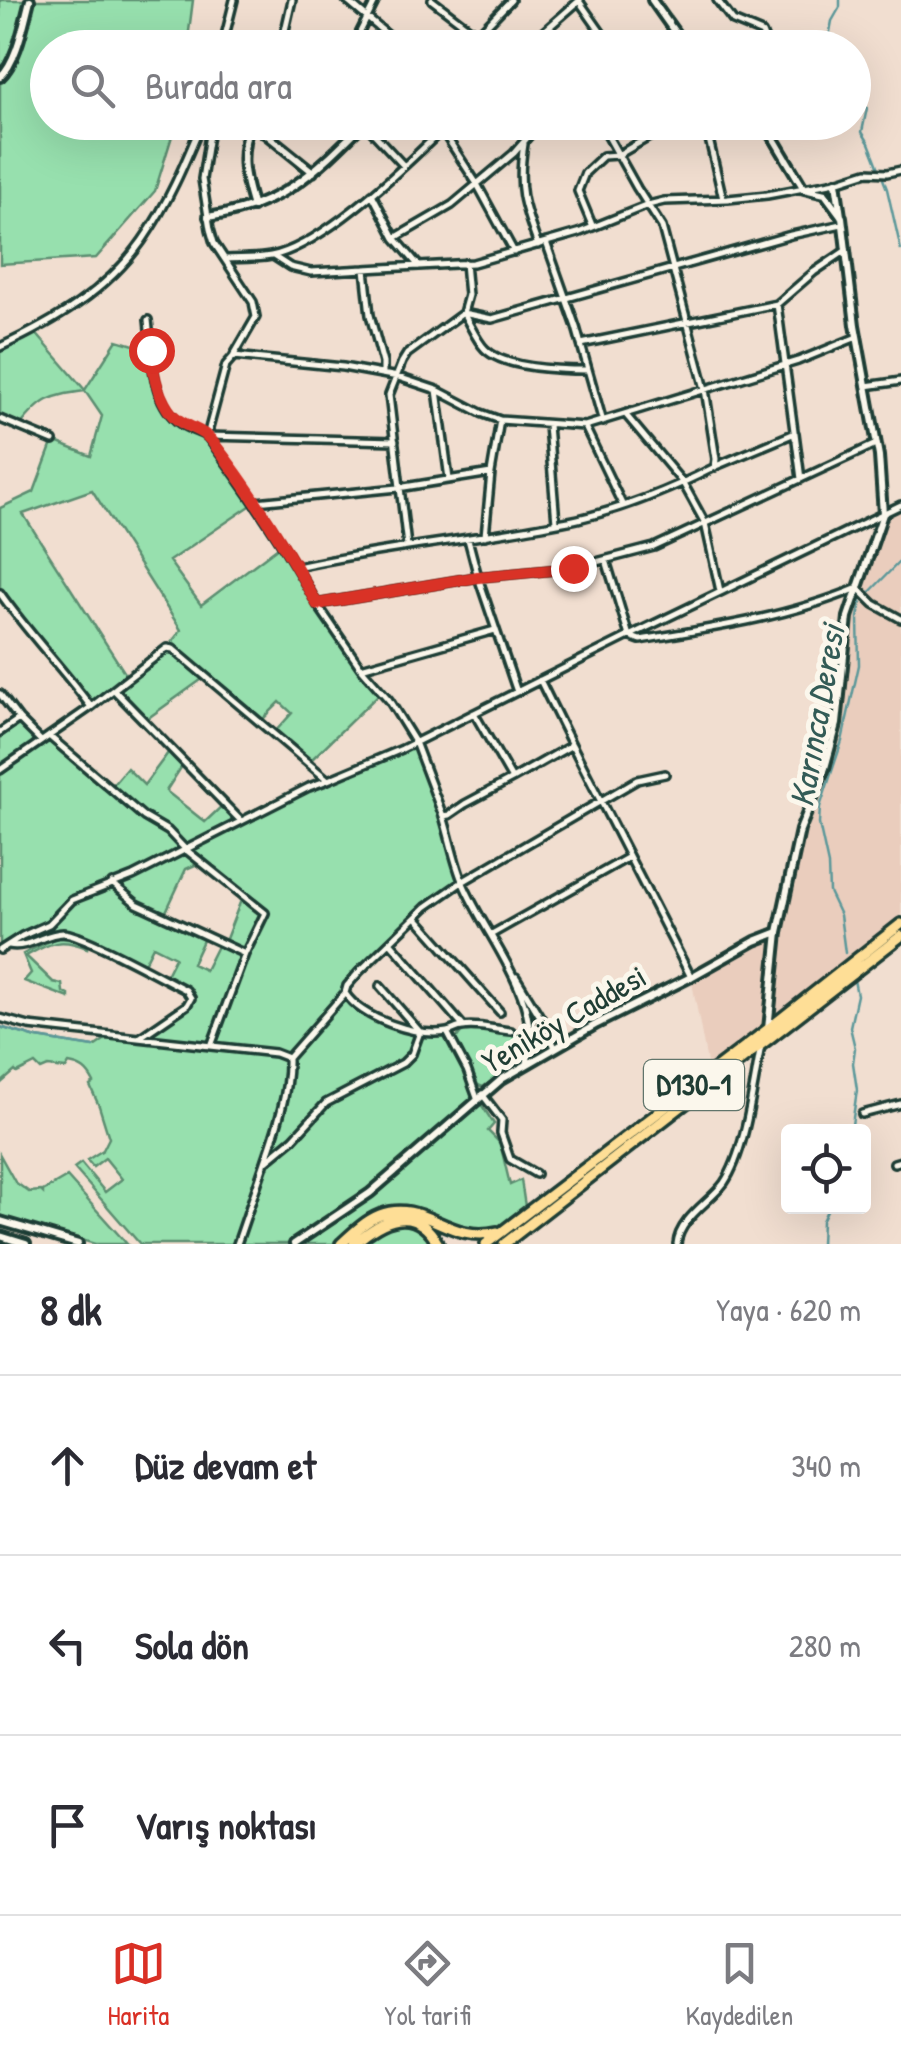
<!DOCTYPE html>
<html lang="tr">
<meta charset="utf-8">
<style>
body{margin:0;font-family:"Patrick Hand",sans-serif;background:#f7f7f7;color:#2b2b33}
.controls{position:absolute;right:30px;bottom:30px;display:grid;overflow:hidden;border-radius:10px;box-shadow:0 10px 40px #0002}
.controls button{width:90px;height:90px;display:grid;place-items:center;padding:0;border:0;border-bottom:2px solid #e1e1e2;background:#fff;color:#2b2b33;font:50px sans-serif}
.stop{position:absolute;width:30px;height:30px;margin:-22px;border:8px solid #d93025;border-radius:50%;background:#fff}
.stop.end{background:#d93025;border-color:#fff;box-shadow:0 2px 10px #0008}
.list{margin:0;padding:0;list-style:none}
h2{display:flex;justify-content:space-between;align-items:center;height:130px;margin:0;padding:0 40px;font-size:42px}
h2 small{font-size:32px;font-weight:400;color:#7c7c81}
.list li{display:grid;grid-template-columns:65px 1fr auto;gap:30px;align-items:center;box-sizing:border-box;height:180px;padding:0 40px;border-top:2px solid #e1e1e2}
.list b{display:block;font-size:38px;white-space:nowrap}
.list em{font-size:32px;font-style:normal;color:#7c7c81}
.icon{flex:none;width:55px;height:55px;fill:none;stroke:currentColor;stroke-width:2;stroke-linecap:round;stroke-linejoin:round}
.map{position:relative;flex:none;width:901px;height:1244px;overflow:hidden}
.search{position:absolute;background:#fff;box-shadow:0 10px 40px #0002;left:30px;right:30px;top:30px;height:110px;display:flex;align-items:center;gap:25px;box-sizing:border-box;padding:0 35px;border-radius:55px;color:#7c7c81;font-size:38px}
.sheet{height:670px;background:#fff}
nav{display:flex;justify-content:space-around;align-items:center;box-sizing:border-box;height:140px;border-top:2px solid #e1e1e2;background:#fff;font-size:28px;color:#7c7c81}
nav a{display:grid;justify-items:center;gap:5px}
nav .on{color:#d93025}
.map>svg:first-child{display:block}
.built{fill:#eacdbd}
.green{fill:#97e0ae;stroke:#5b8e71;stroke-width:2.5;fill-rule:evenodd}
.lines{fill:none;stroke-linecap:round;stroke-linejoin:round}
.stream{stroke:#5c989a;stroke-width:2.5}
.minor-casing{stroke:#1f3d34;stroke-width:12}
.tertiary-casing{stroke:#1f3d34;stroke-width:14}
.trunk-casing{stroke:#1f3d34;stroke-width:16}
.minor{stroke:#fbf7ec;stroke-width:5}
.tertiary{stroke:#fbf7ec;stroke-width:6}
.trunk{stroke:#fede96;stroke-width:9}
.route{stroke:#d93025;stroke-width:12}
.labels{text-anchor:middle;stroke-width:10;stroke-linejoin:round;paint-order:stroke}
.shield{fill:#fbf7ec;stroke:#61756b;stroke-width:2.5}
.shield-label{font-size:30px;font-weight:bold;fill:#1f3d34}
.street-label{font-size:32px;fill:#1f3d34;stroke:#fbf7ec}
.water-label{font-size:35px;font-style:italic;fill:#335b56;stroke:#fbf7ec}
</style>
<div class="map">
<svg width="901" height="1244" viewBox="0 0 901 1244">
<rect width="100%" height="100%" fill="#f1ded0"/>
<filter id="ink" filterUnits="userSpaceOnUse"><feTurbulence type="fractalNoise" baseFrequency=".01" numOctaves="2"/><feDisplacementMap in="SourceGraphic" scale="20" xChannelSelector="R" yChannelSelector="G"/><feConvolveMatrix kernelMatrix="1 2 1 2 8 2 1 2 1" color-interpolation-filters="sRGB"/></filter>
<g filter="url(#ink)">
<!-- built -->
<path class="built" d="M901,505V935L709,1073L691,977L778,932L800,830L825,768L837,724L848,617L883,514Z"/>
<!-- green -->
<path class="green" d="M0,0H193L187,47L48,48V122L176,123L155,191L96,258L0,264Z
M34,331L85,390L117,340L151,350L155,382L168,409L179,424L207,436L256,502L169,561L201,605L282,544L317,604L379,688L378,695L308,763L273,734L292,713L280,702L259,723L205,677L144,721L114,690L91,707L0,593V508L34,492L53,441L91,456L102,416L85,391C49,396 42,398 19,427L0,419V347ZM92,490L181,630L167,648L128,678L23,514Z
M19,719L41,741L49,736L110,788L127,768L144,785L171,749L184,763L166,791L205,822L224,804L241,820L309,787L415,742L427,773L462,882C419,912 375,948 345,993C355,1009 396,1029 415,1032C425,1033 437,1032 447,1032L477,1098L494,1124L488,1131L500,1143L510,1185L521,1180L526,1213L505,1230L486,1235L421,1216L383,1213L341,1244H140L74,1168L81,1163L105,1192L122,1179L105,1158L93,1167L87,1160L103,1150L109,1138L99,1106L90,1086L94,1083C88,1071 82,1066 69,1064L66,1069L48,1067L41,1070L35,1064L17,1073L15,1071L0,1084V1027L37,1038L94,1047L110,1036L138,1039L187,1005L191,998L186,990L164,979L175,957L153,946L142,968L82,939L63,933L18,947L9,945L0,950V732ZM202,862L243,895L224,944L219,942L205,970L192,964L205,936L164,916L186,869Z
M56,938L69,939L87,945V948C60,937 50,943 26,956L53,982L62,984L63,992L69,995V998L24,981L31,973L23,954Z
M464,1028L525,1035L523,1058L483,1087L478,1085L456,1039Z
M0,1155L15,1182L29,1192L41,1191L43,1193V1191L67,1177L127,1244H95L0,1216Z
M396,1223C414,1225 423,1230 434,1244H360L384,1226Z"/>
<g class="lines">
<!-- stream -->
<path class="stream" d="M827,48L832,21L840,7V0
M854,94L867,108L862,132L869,143L887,189L901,250
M845,953L840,915L829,892L828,865L819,824L820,807L842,741L859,665L858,618L861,601L901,560
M0,1027L37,1038L94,1047
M851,1132L857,1090L853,1063L855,1048L850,1027L857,995L854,980
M821,1244L822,1221L829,1206"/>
<defs>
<path id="minor" d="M346,0L403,48
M432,0L495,48
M717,0L733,21L762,33L768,48
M579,1L612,48
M478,34L511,0
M536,37L544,48
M223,42L234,48
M222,48L234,0
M281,48L292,0
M352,48L376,0
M525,48L580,0
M211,122L202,179L210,229L214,243L253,302L256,317L234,355
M363,122L404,166
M705,122L723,199
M442,130L477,184L514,252
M524,144C517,187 523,205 538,245
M372,194L395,238L419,266
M592,225L578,191L585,173L603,156L618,155L675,122
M395,238L452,205L514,153L541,122
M546,242L576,327L603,422
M273,256L290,267L311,272L473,263L578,233L648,205L664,201L728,199L767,195L836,182L867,172L887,173L901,170
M225,259C240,258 256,259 271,256C323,246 411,161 450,122
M365,269L370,315L383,363V374
M777,304L795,438
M463,313L492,319L791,235L842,224
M463,313C470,324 476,340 485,349C505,369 561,370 588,370
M148,320C152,353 150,397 177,421C185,428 198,432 207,436L395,441
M857,337L798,361L585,426L500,420L481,413L437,390L398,377L343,367L234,356L226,365L207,436C247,490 285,545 317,604L478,577L573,568L654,547L876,444
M581,344L777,304L814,272L845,251
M0,347C54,322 107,291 142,241C168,204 185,163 202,122
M866,386L901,381
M437,390L449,479
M626,415L683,483L705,523L720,591
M0,419L53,441
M548,425L556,522
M585,427L623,506
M716,466L795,433L801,479
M256,502L398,488L491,473
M485,536L491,473L500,420
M468,539L478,577L517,692
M407,546L389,395L402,362L407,354L463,313L468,295L465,263
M606,560L629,636L901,505
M297,567C390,546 485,539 578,519C625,508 672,489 715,467L716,459L705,389L662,227L637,188L600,122
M0,593C28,633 62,668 91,707
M317,604L361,668L389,700L415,742L443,816
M361,668L495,630
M114,690L241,821
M0,694L19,719L41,741
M474,713L512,779L465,804L449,815L443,816C450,838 454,862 463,883C487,940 543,997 527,1063
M0,732L19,719
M49,736L144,817L168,831L185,849L265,913L245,954
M572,745L691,977
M0,770L91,707L167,648L173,649L328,780L402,749L629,636L640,640C714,628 788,617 858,588L874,604L901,619
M512,779L572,745L540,680
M112,883L137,904L245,954L211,1046
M416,917L500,1012
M492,934L629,857
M390,942L463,1026
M9,945C29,949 44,933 63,933C82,933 164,979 186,990L191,998L187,1005L139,1038
M0,950L22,936L49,924L72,900L133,876L309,787L328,780
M516,977L547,1028L555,1048
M380,986L420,1032
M0,1018L29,1026L275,1053L288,1058C289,1093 276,1130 265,1162
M511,1031C496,1030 477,1024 463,1027C457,1027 453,1031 447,1032C417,1037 362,1019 345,993L347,986L359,972L426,907L462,882L637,780L665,774
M447,1032L467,1070L477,1098
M288,1058L345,993
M482,1094L502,1120L501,1133L510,1159L536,1174
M862,1114L901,1104
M894,1163L901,1161
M237,1244L265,1162L293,1139L326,1103L403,1063L412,1054L420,1032
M677,1244C679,1219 710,1202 724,1183C746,1151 753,1085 761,1046"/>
<path id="tertiary" d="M652,0L686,48
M0,77C17,62 24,22 30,0
M250,122C239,156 243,174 253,207
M251,122L313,172
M764,122L804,189L825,194L842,217L855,325L879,456L883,514L848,617L837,724L825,768L800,830L778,932L768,1029
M836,182L841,216
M208,217C282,206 313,174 364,123
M0,1221L78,1244
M0,1236L26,1244
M294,1244L370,1193L502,1079L597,1024L691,977L755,941L778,932"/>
<path id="trunk" d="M341,1244C353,1233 365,1221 380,1215C423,1198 448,1244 497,1232
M354,1244C381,1220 415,1202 438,1244
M486,1244L768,1029L901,924
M504,1244L901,936"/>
</defs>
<!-- minor casing -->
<use href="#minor" class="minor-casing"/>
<!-- tertiary casing -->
<use href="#tertiary" class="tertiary-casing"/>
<!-- trunk casing -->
<use href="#trunk" class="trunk-casing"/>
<!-- minor -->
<use href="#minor" class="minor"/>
<!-- tertiary -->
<use href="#tertiary" class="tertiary"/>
<!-- trunk -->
<use href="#trunk" class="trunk"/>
</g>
</g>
<g class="lines" filter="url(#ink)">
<!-- route -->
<path class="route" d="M151,350C153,371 156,390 168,409C180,428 199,426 211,440C251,490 286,547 317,604L478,577L573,568"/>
</g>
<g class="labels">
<!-- shield labels -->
<rect class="shield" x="644" y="1060" width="100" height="50" rx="8"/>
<g class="shield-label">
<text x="694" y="1095">D130-1</text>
</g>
<!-- street labels -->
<g class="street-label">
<text transform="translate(564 1019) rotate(-30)" y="11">Yeniköy Caddesi</text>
</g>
<!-- water labels -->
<g class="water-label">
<text transform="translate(817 716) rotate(-80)" y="12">Karınca Deresi</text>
</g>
</g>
</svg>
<div class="controls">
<button><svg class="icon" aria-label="locate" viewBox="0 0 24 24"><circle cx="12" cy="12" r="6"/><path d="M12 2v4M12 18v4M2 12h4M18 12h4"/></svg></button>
</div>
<div class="stop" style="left:151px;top:350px"></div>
<div class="stop end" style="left:573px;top:568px"></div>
<div class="search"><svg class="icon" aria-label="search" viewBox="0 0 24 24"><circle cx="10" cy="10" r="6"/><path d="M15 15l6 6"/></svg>Burada ara</div>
</div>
<section class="sheet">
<h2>8 dk<small>Yaya · 620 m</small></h2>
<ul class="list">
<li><svg class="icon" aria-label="ahead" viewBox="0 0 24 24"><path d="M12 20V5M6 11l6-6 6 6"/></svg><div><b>Düz devam et</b></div><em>340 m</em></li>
<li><svg class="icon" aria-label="left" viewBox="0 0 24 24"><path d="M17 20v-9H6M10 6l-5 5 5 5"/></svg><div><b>Sola dön</b></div><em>280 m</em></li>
<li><svg class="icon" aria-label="arrive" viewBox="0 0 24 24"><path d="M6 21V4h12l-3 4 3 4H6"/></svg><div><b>Varış noktası</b></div></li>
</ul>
</section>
<nav>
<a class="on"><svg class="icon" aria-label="map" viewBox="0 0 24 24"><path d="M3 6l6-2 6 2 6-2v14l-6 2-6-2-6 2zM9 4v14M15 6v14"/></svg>Harita</a>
<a><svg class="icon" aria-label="directions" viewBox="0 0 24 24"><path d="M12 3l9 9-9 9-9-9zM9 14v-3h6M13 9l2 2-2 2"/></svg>Yol tarifi</a>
<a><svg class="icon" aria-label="saved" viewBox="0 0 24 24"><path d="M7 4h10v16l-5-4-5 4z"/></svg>Kaydedilen</a>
</nav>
